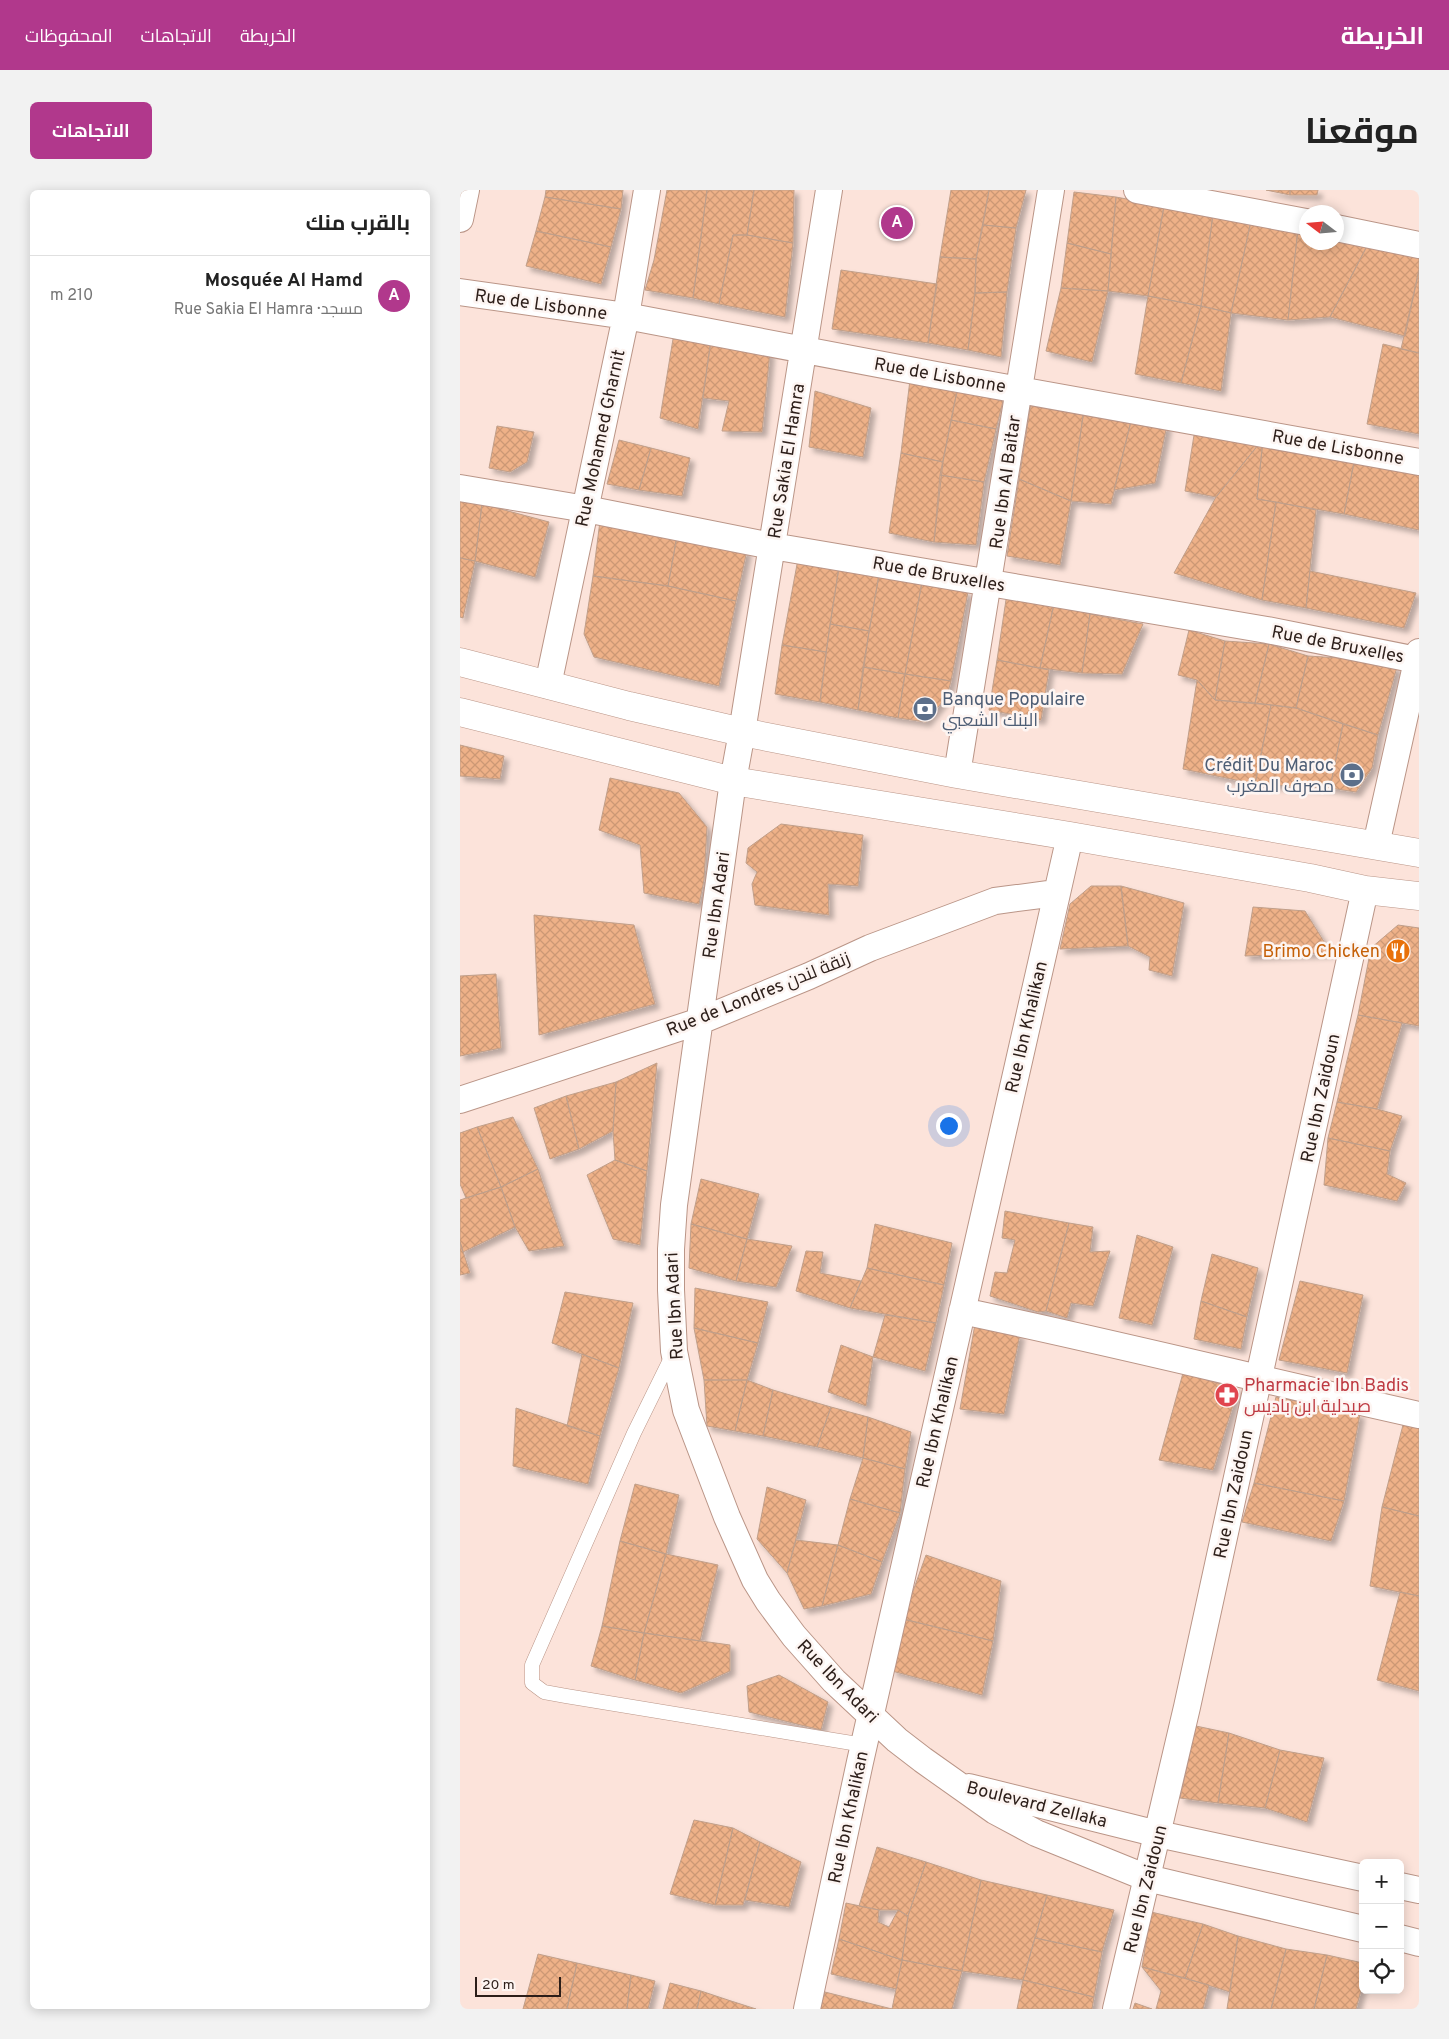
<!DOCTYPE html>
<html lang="ar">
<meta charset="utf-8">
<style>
body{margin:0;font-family:Overpass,Cairo,sans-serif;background:#f2f2f2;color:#222;direction:rtl}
.controls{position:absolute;right:15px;bottom:15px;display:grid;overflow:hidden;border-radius:8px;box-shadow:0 2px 12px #0003}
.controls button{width:45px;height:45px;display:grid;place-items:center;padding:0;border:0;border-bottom:1px solid #e0e0e0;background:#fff;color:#222;font:25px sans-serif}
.compass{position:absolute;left:839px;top:15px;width:45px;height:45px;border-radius:50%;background:#fff;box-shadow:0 2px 12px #0003;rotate:286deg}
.scale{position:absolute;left:15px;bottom:12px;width:86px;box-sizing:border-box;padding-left:5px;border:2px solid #2c1e19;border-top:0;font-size:14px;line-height:18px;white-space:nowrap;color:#2c1e19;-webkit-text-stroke:4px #fdf5f2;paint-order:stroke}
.you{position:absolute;left:488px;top:935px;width:18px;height:18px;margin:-12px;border:4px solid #fff;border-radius:50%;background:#1a73e8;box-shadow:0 0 0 8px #1a73e833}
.badge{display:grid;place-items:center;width:32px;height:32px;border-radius:50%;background:#b1388c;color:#fff;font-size:16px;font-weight:700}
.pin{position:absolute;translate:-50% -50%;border:2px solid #fff;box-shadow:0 1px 5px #0006}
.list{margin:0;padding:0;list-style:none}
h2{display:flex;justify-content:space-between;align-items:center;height:65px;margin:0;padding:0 20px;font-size:21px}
h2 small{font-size:16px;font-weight:400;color:#767676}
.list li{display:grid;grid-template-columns:32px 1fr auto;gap:15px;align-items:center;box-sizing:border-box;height:80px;padding:0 20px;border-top:1px solid #e0e0e0}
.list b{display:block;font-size:19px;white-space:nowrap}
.list p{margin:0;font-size:16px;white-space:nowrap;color:#767676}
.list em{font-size:16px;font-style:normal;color:#767676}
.icon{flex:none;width:28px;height:28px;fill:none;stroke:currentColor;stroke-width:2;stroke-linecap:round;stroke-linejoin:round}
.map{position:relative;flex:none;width:959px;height:1819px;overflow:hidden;direction:ltr;border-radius:8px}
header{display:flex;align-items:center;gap:30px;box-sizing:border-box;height:70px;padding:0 25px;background:#b1388c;color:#fff}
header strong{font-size:24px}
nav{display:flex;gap:28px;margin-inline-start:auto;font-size:18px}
.intro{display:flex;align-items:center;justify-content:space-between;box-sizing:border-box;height:120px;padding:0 30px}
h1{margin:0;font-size:35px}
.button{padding:12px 22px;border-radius:8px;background:#b1388c;color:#fff;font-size:18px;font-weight:700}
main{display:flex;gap:30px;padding:0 30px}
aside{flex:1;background:#fff;border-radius:8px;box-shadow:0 2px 12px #0003}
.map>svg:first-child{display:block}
.building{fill:url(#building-cross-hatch);stroke:#c09f8a;filter:url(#shadow)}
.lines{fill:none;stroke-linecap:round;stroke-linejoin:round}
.service-casing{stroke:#ba9587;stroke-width:15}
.minor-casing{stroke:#ba9587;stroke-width:28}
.primary-casing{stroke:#ba9587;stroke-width:29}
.service{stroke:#fff;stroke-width:14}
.minor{stroke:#fff;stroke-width:26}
.primary{stroke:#fff;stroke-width:28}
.labels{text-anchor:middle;stroke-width:5;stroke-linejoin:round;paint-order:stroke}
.street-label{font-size:18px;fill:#2c1e19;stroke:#fdf5f2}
.service-label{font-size:18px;fill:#4e5e75;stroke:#fdf5f2;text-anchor:start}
.food-label{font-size:18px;fill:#c56008;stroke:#fdf5f2;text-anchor:end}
.health-label{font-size:18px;fill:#be3a42;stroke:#fdf5f2;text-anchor:start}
</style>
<header>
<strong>الخريطة</strong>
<nav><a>الخريطة</a><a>الاتجاهات</a><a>المحفوظات</a></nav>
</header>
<div class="intro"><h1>موقعنا</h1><a class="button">الاتجاهات</a></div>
<main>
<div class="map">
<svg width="959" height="1819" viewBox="0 0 959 1819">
<defs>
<pattern id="building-cross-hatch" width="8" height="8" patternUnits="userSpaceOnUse" patternTransform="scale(1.25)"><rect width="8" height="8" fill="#eeb188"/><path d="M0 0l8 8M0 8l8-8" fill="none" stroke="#cc9875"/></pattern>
<filter id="shadow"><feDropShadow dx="4.5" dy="4.5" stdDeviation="2.5" flood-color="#0004"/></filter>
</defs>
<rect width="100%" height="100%" fill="#fce3da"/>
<!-- building -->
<path class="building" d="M86,0H163L161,19L85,7Z
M207,0H247L233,108L185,100L194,70Z
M247,0H294L287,45H273L259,114L233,108Z
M294,0H334L333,53L287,45Z
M491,0H529L516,69L480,67Z
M529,0H566L556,38L523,35Z
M806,0H830V5Z
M830,0H858L857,5H830Z
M614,2L656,7L651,64L607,53Z
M85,7L161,19L151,57L76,41Z
M656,7L704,16L688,106L648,101Z
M704,16L753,24L741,116L688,106Z
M753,24L791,31L771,123L741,116Z
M791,31L838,39L828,130L771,123Z
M523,35L556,38L547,102L515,103L516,69Z
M838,39L846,41V52H876V48L907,56L870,127L828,130Z
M76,41L151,57L141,94L66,76Z
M273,45H287L333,53L325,127L259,114Z
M607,53L651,64L648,101L601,98Z
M907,56L959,67V80L945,146L870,127Z
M480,67L516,69L515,103L508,160L468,153Z
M381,80L477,94L468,153L372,139Z
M959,80V163L941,159Z
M601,98L648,101L632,172L586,161Z
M547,102L541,167L508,160L515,103Z
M688,106L741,116L721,193L675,184Z
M741,116L771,123L761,201L721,193Z
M213,149L251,150L238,239L200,228Z
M251,150L310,162L302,242L262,241L269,211L243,208Z
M923,154L959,163V244L907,234Z
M450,190L497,201L483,272L441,263Z
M355,201L411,218L403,267L349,257Z
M497,201L543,211L536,239L491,230Z
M571,212L624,219L611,311L559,289Z
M624,219L672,227L651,314L611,311Z
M672,227L707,235L695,293L654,300Z
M491,230L536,239L524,292L480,285Z
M37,236L74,242L67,272L50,282L29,278Z
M735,239L803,249L756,307L725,301Z
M803,249L895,267L884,324L797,309Z
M803,249L797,309L816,312L802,410L714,383L756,307Z
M159,250L191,258L179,300L147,294Z
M191,258L230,268L222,306L179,300Z
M441,263L483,272L474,352L429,343Z
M895,267L959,282V340L884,324Z
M480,285L524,292L516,355L474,352Z
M559,289L611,311L600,375L547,366Z
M0,309L22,314L15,371L0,368Z
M816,312L856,320L846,418L802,410Z
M22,314L89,332L75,387L15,371Z
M140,331L217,346L208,396L133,386Z
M217,346L287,360L276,411L208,396Z
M0,368L15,371L3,428L0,427Z
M338,369L379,377L366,462L322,455Z
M379,377L419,385L409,441L370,434Z
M850,381L956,403L944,438L846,418Z
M419,385L462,392L445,484L403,477Z
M133,386L208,396L276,411L259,496L134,467L124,444Z
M462,392L508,402L491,491L445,484Z
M547,403L594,414L580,478L537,470Z
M594,414L630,424L622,483L580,478Z
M630,424L683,434L662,484L622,483Z
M370,434L409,441L398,520L360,512Z
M729,440L765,451L755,510L737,490L718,485Z
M765,451L809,454L795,513L755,510Z
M809,454L848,466L836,518L795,513Z
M322,455L366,462L360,512L315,504Z
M848,466L896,469L937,477L918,545L836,518Z
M537,470L589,480L581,530L529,520Z
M403,477L445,484L438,528L398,520Z
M445,484L491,491L487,506L466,532L438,528Z
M737,490L755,510L811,515L795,594L723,579Z
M811,515L836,518L883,534L870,598L795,594Z
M883,534L918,545L912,578L896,602L870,598Z
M0,555L44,566L40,589L0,586Z
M150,588L219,603L247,637L244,690L239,714L184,703L180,655L139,640Z
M321,634L403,645L398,696L368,694L369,725L295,715L292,694L297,682L286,673L288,658Z
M631,696H661L668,756L600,759L610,714Z
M661,696L724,713L712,786L689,780L690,767L668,756Z
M793,717L845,721L871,763L785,766Z
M74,725L174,735L195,814L79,845Z
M938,735L959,738V836L898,825L911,758Z
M36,784L41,858L0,866V786Z
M898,825L942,833L917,919L877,912Z
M197,873L187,981L155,970L153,941L156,892Z
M156,892L153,941L119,959L106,906Z
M106,906L119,959L90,969L74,918Z
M877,912L917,919L942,926L930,961L868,948Z
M53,927L78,979L41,997L17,937Z
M17,937L41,997L6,1008L0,994V943Z
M868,948L930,961L927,984L946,993L937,1011L864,995Z
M155,970L187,981L180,1055L153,1049L127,985Z
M78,979L104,1056L69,1061L55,1037L41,997Z
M241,989L299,1004L287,1049L231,1034Z
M41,997L55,1037L3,1062L0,1052V1010Z
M545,1021L609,1033L586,1121L578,1122L530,1106L535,1082L547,1083L555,1050L542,1048Z
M609,1033L633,1037L630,1062L650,1061L633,1116L611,1113L607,1128L586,1121Z
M231,1034L287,1049L276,1091L229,1078Z
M415,1034L492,1053L484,1095L407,1078Z
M677,1045L713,1057L692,1135L659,1128Z
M287,1049L332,1056L316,1097L276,1091Z
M0,1052L10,1083L0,1085Z
M346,1061L363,1062L360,1083L401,1091L390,1118L336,1101Z
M752,1064L798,1078L787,1127L741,1111Z
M407,1078L484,1095L476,1133L390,1118Z
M840,1091L903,1105L887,1183L819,1170Z
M235,1098L308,1112L298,1153L234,1138Z
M105,1102L173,1113L159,1178L92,1153Z
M741,1111L787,1127L781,1159L734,1149Z
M425,1125L476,1133L465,1181L413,1167Z
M515,1134L560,1144L544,1224L500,1219Z
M234,1138L298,1153L287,1190H244Z
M381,1155L413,1167L406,1216L368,1202Z
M122,1164L159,1178L140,1246L107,1236Z
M723,1183L778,1199L753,1280L699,1270Z
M244,1190H287L275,1241L247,1236Z
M287,1190L313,1200L303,1246L275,1241Z
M313,1200L371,1217L357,1257L303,1246Z
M816,1207L900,1224L884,1311L794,1293Z
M371,1217L408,1227L403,1268L357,1257Z
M56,1218L140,1246L128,1294L53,1276Z
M408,1227L451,1242L445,1279L403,1268Z
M944,1231L959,1235V1326L922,1317Z
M403,1268L445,1279L440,1323L390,1309Z
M794,1293L884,1311L871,1351L782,1332Z
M175,1294L219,1305L206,1364L160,1351Z
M307,1297L346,1310L327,1383L297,1349Z
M390,1309L440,1323L422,1372L378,1355Z
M922,1317L959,1326V1406L910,1396Z
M336,1350L378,1355L362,1416L344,1419L327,1383Z
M160,1351L206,1364L184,1443L142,1436Z
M378,1355L422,1372L411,1404L362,1416Z
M206,1364L258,1375L240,1451L184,1443Z
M466,1365L541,1391L533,1451L443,1429Z
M940,1402L959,1406V1501L917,1490Z
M443,1429L533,1451L522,1505L432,1481Z
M142,1436L184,1443L175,1490L131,1476Z
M184,1443L270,1455V1481L221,1503L175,1490Z
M319,1485L368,1512L361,1540L289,1522L287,1496Z
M736,1536L769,1543L758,1613L720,1608Z
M769,1543L820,1560L805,1618L758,1613Z
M820,1560L864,1568L847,1632L805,1618Z
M234,1630L273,1638L255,1715L210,1704Z
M273,1638L300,1652L283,1715H255Z
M300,1652L341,1672L329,1717L285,1710Z
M417,1657L466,1672L448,1726L438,1720H419L399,1716Z
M466,1672L521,1690L502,1781L442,1770L448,1726Z
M521,1690L587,1705L563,1790L502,1781Z
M587,1705L654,1720L642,1762L575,1748Z
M386,1713L419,1720L418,1732L429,1737L438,1720L448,1726L442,1770L379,1749Z
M691,1722L743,1734L725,1788L682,1777Z
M743,1734L778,1746L770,1802L725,1788Z
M778,1746L826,1759L811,1819H767Z
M575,1748L642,1762L634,1807L563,1790Z
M379,1749L442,1770L436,1799L371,1784Z
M826,1759L867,1765L854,1819H811Z
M78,1764L117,1773L107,1819H63Z
M867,1765L903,1773V1793L896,1819H854Z
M442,1770L502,1781L492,1819H432Z
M117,1773L171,1785L167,1819H107Z
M682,1777L749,1795L743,1819H696L701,1801Z
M171,1785L195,1791L188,1819H167Z
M563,1790L634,1807L632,1819H557Z
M210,1793L241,1801L237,1819H203Z
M241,1801L268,1810L296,1819H237Z
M365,1802L432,1819H360Z
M675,1813L692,1819H673Z"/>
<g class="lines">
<defs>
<path id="service" d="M212,1166L174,1243L72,1475V1493L84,1502L106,1506L404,1555"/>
<path id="minor" d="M369,0L282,542L273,591L214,1015L211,1059V1100L214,1161L226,1220L267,1327L295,1390L308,1411L334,1446L374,1491L437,1550L463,1570L535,1621L576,1643L687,1688L903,1739
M677,0L846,32
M0,29L6,0
M876,38L959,55
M0,102L166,126L476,185L959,272
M0,298L126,319L312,356L807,440L957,470
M88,495L166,126L187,0
M497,584C530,390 559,195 591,0
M916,655L959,462
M0,910L240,831L349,786L410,758L535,711L596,703
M502,1121C655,1153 806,1191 959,1225
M509,1597L698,1644L903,1688
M940,1696L959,1700
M940,1748L959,1753
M347,1819L400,1572L610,646
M656,1819L727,1517L905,700"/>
<path id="primary" d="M0,472L169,516L282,542L497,584L959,663
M0,522L273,591L610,646L850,688L905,700L959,706"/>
</defs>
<!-- service casing -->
<use href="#service" class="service-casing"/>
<!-- minor casing -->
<use href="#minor" class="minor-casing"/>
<!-- primary casing -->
<use href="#primary" class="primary-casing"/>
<!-- service -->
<use href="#service" class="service"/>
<!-- minor -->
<use href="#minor" class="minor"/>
<!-- primary -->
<use href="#primary" class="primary"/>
</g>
<!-- icons -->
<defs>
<symbol id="bank-disc" viewBox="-11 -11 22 22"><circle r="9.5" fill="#5c6f8a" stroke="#fdf5f2"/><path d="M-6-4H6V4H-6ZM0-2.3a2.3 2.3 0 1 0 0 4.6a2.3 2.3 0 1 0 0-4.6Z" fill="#fff"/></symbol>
<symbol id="restaurant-disc" viewBox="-11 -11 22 22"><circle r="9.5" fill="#e8710a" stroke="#fdf5f2"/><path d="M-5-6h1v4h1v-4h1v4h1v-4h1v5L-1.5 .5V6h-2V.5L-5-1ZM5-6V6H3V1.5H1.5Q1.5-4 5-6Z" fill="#fff"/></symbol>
<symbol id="pharmacy-disc" viewBox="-11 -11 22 22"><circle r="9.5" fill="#e0444e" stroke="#fdf5f2"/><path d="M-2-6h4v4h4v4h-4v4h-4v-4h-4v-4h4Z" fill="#fff"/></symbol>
</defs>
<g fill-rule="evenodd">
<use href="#bank-disc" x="451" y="505" width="28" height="28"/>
<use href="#bank-disc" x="878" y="571" width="28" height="28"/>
<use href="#restaurant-disc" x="924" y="747" width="28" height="28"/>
<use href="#pharmacy-disc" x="753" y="1191" width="28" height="28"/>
</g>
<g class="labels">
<!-- street labels -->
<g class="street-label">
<text transform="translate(81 114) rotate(8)" y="6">Rue de Lisbonne</text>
<text transform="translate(480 185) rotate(10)" y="6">Rue de Lisbonne</text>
<text transform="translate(140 248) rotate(-78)" y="6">Rue Mohamed Gharnit</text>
<text transform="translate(878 257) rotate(10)" y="6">Rue de Lisbonne</text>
<text transform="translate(326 271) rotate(-81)" y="6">Rue Sakia El Hamra</text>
<text transform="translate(545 292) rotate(-82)" y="6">Rue Ibn Al Baitar</text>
<text transform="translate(479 384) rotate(10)" y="6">Rue de Bruxelles</text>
<text transform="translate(878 454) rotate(11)" y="6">Rue de Bruxelles</text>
<text transform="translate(256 715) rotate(-82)" y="6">Rue Ibn Adari</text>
<text transform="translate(298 804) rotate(-22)" y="6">Rue de Londres زنقة لندن</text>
<text transform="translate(566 837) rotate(-77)" y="6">Rue Ibn Khalikan</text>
<text transform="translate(860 908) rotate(-78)" y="6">Rue Ibn Zaidoun</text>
<text transform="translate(214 1116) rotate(-93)" y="6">Rue Ibn Adari</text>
<text transform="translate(477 1232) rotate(-77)" y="6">Rue Ibn Khalikan</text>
<text transform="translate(773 1304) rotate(-78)" y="6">Rue Ibn Zaidoun</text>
<text transform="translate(378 1491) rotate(46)" y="6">Rue Ibn Adari</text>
<text transform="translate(577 1614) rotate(14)" y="6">Boulevard Zellaka</text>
<text transform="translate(388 1627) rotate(-78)" y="6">Rue Ibn Khalikan</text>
<text transform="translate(685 1699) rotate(-76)" y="6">Rue Ibn Zaidoun</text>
</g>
<!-- service labels -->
<g class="service-label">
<text x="482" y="515">Banque Populaire<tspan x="482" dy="21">البنك الشعبي</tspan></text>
<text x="874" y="581" text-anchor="end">Crédit Du Maroc<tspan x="874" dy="21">مصرف المغرب</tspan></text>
</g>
<!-- food labels -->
<g class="food-label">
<text x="920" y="767">Brimo Chicken</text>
</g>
<!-- health labels -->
<g class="health-label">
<text x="784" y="1201">Pharmacie Ibn Badis<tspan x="784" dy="21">صيدلية ابن باديس</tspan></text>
</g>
</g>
</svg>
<div class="controls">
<button>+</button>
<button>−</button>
<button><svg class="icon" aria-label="locate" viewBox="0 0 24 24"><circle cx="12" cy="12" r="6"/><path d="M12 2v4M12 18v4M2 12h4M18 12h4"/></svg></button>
</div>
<svg class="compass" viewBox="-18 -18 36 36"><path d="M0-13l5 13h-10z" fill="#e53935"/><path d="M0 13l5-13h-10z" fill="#767676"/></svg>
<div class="scale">20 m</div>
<div class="you"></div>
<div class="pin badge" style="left:437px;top:33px">A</div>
</div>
<aside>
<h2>بالقرب منك<small></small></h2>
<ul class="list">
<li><span class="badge">A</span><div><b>Mosquée Al Hamd</b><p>مسجد · Rue Sakia El Hamra</p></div><em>210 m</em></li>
</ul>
</aside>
</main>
